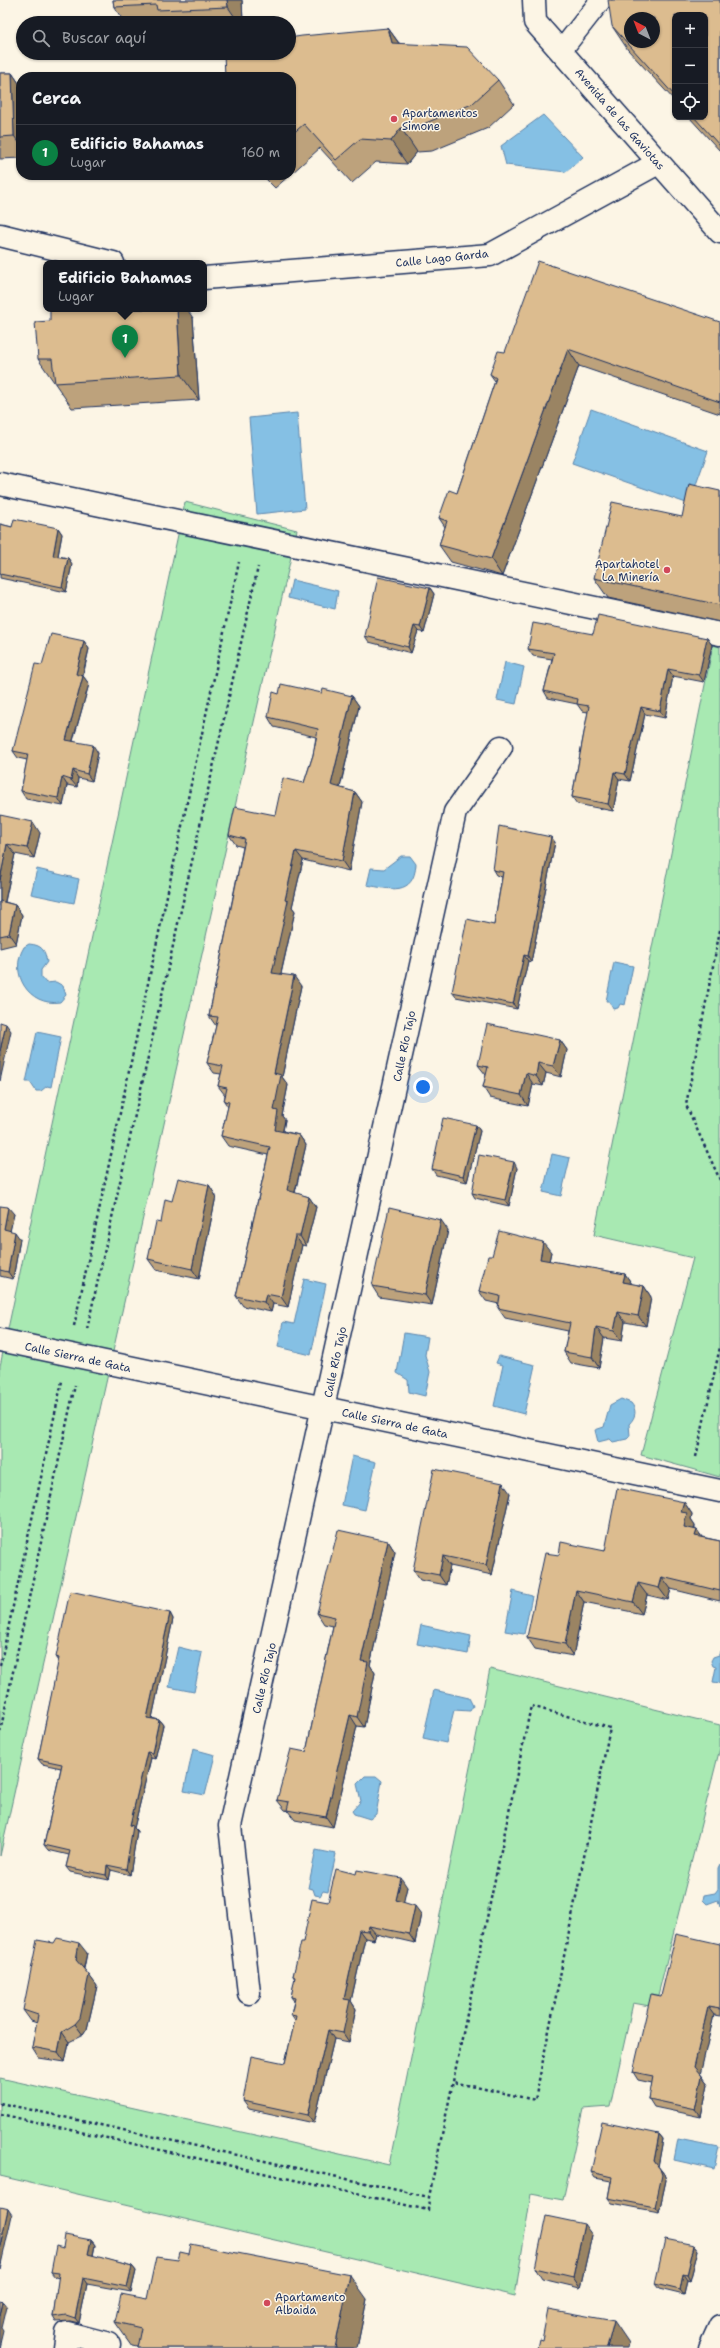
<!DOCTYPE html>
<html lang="es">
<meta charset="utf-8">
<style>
body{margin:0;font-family:"Shantell Sans",sans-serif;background:#20242c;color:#f1f3f6}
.controls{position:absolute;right:12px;top:12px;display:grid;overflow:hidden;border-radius:8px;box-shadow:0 1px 3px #0004}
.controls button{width:36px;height:36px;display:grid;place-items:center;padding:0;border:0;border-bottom:1px solid #363941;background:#171b24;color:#f1f3f6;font:20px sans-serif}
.compass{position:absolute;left:624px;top:12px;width:36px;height:36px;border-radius:50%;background:#171b24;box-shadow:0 1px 3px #0004;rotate:318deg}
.you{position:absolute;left:423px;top:1087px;width:14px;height:14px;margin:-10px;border:3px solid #fff;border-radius:50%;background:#1a73e8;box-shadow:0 0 0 6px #1a73e833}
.badge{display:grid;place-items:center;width:26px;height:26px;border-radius:50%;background:#0b8043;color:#fff;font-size:13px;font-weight:700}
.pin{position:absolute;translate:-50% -33px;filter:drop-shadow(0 1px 2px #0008)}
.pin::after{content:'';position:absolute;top:21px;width:14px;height:12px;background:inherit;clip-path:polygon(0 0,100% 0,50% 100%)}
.popup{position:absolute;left:43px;top:260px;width:164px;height:52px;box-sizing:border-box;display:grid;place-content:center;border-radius:8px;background:#171b24;filter:drop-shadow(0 1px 3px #0005);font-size:13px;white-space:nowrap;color:#9ea1a6}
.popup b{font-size:15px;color:#f1f3f6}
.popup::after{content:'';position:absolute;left:50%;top:100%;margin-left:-8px;border:8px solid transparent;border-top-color:#171b24}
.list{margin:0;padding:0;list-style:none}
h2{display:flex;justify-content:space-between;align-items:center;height:52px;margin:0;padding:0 16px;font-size:17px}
h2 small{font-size:13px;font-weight:400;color:#9ea1a6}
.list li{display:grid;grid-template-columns:26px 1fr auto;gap:12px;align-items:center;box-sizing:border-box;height:56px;padding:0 16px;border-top:1px solid #363941}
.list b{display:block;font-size:15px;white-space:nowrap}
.list p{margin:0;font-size:13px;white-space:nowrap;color:#9ea1a6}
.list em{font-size:13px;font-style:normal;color:#9ea1a6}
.icon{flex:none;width:22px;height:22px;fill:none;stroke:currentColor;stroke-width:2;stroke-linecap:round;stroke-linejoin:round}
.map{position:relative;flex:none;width:720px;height:2348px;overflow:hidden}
.search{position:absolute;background:#171b24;box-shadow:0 1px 3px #0004;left:16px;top:16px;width:280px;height:44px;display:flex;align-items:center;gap:10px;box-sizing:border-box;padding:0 14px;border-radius:22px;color:#9ea1a6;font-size:15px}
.panel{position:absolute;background:#171b24;box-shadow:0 1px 3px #0004;left:16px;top:72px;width:280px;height:108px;border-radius:16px}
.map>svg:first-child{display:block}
.green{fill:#a8e9b2;stroke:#628c88}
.water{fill:#85c0e4;stroke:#5b86ae}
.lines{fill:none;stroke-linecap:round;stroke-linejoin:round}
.lane-casing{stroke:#1b2f5e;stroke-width:23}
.street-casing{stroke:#1b2f5e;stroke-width:25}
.path{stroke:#1b2f5e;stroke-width:2.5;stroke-dasharray:3 3;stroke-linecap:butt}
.lane{stroke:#fcf5e5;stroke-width:20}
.street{stroke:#fcf5e5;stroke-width:22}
.wall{fill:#bda27b;stroke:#1b2f5e}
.shaded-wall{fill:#9a8464;stroke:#1b2f5e}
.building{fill:#dcbc8f;stroke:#1b2f5e;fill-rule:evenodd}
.poi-dot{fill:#d1495b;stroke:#fcf5e5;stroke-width:1.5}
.labels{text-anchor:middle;stroke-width:3;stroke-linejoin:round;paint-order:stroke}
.poi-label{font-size:11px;fill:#1b2f5e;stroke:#fcf5e5;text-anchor:start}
.street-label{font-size:11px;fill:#1b2f5e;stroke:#fcf5e5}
</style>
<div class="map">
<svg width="720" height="2348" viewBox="0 0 720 2348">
<rect width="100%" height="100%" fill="#fcf5e5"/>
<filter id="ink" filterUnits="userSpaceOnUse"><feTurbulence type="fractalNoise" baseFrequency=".025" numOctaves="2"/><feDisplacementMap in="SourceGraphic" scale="8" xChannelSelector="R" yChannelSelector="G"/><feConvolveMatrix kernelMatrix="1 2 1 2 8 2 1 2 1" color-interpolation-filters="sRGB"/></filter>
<g filter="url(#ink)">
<!-- green -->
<path class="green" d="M185,502L297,530L0,1856V1366Z
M713,645L720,647V1477L641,1455L693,1258L594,1235Z
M490,1669L720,1725V1748L655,2007L633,2003L610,2107L583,2109L563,2200L531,2194L515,2296L0,2176V2078L389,2165Z"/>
<!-- water -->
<path class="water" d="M543,115L583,157L566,172L506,165L501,146Z
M591,409L708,451L689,504L572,463Z
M297,413L305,509L257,514L249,418Z
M292,580L338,591L335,609L288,598Z
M505,662L524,667L516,704L497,700Z
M401,856H410L416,864C414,897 389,889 367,885L371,868L384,869Z
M37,869L79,879L74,903L31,894Z
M29,944C42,945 45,950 47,962L41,970V977L46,983L56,982L63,986L66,995L60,1002C29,1007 8,973 24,947Z
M614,962L633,966L625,1005L620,1004L618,1008L613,1009L609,1001H606Z
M37,1032L61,1037L51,1087L47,1086L41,1091H36L30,1082H26Z
M552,1154L570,1158L561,1196L543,1192Z
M304,1279L326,1284L311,1355L278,1347L283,1322L294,1324Z
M404,1333L428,1337L425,1355L430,1372L425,1396L409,1392L408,1380L397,1373Z
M499,1356L535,1365L524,1414L494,1406L503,1365L496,1363Z
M621,1399L631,1403C637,1410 636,1417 629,1424L630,1436L627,1439L613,1442L610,1439L598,1442L595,1430L604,1427L610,1405Z
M352,1456L376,1462L365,1510L342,1505Z
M513,1591L532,1596L524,1634L505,1631Z
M421,1625L471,1636L468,1654L417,1644Z
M178,1647L202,1653L194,1692L169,1687Z
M720,1651V1683L713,1682L716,1667L713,1666L711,1661L713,1657L719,1655Z
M434,1690L469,1698L473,1706L470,1711L454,1710L446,1743L423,1738Z
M193,1749L215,1755L205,1795L184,1791Z
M365,1776H376L382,1781L376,1814L370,1819L354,1814L352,1811L361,1801L357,1784Z
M316,1850L336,1854L328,1892L323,1891L320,1896L315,1895L313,1889L308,1888Z
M720,1864V1907L718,1900L707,1904L703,1900L704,1895L715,1893L718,1889V1868Z
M678,2139L719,2147L714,2169L674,2160Z"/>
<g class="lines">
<defs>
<path id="lane" d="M561,51L601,0"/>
<path id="street" d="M534,0L535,22L720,232
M0,235L113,263
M204,278L490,255L658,163
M0,484L720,634
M0,1340L720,1491
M249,1993L230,1826L455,812L501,747
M65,2348L67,2333L109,2344L108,2348
M710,2348L720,2326"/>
</defs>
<!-- lane casing -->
<use href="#lane" class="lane-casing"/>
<!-- street casing -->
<use href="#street" class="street-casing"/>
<!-- path -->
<path class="path" d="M720,930L686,1105L720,1180
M74,1326L239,562
M87,1329L258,567
M696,1457L720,1347
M0,1666L62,1381
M0,1732L75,1385
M0,2103L429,2197
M0,2114L428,2210L429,2197L531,1706L610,1728L535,2100L453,2082"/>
<!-- lane -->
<use href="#lane" class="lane"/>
<!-- street -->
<use href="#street" class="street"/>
</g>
<!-- wall -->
<path class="wall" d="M113,0H242L243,23H125L114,7Z
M720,0V151L689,117H705L675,15V101L628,50L612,26Z
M388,28L399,43L498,80L514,104L488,128L432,151L417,152L407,164L376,162L352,183L320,148L291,174V77Z
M0,73H12L21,86V158L0,159Z
M262,175H290L275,188Z
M193,318L199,400L72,408L38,359Z
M720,322V414L579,366L502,576L451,562L439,545L445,527L439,518L457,493L495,381L490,374L505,352Z
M720,491V622L608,598L594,578Z
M0,524L12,527L58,528L62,534L58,556L68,558L72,564L66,592L0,578Z
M430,588L434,594L424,633L418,631L411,653L369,642L365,636Z
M593,634L707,638L712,645L704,682L673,676L665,718L645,714L630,781L619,779L613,811L577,804L572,797L588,712L582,711L577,704L548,698L544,691L552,659L533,656L528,649Z
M84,641L89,649L83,676L89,684L73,741L98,753L92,781L78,778L77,787L67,785L63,806L26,799L21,791L27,760L18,758L13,751L42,665Z
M322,693L352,696L359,706L340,788L355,792L362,802L349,871L303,860L292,907L295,911L281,974L301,986L282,1077L288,1085L282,1116L285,1120L283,1131L299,1135L306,1145L295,1193L309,1197L316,1207L306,1246L302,1245L288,1307L273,1304L271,1312L243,1306L236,1296L268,1155L228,1146L221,1136L228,1107L224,1101L225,1095L218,1086L221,1074L214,1073L207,1063L216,1026L209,1016L243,847L236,845L229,835L275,815L304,783L313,755L316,737L274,727L268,717L279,694Z
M0,815L40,833L34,858L15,854L5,902L15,905L22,915L16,944L0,948Z
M555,842L531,962L528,961L517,1009L456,997L452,992L494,925L502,877L496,875L493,870Z
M560,1040L567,1050L561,1077L546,1073L543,1086L533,1084L528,1106L490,1098L483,1087L486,1075L478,1065Z
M476,1125L480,1131L467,1182L436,1175L432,1169Z
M517,1168L509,1206L475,1198L472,1193Z
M209,1185L216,1196L199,1279L156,1270L148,1259L161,1223L172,1201Z
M0,1206L14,1214L10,1230L20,1239L13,1279L0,1276Z
M448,1230L432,1305L379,1297L372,1286Z
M551,1252L549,1261L625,1274L632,1284L644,1286L651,1297L646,1326L625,1322L622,1341L604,1338L599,1368L571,1363L564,1352L568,1331L505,1318L498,1308L499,1304L486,1301L479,1291L492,1256Z
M510,1493L492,1575L450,1566L446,1585L420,1580L413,1570Z
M684,1502L692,1514L691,1519L695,1525V1530H697L702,1537L720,1541V1601L671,1589L668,1600L647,1595L642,1614L584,1602L573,1656L535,1649L527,1637L559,1555L605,1551Z
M388,1541L395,1552L370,1665L375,1673L364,1727L357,1726L333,1827L295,1820L288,1811L285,1810L277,1800L306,1752L333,1626L324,1624L317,1613Z
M170,1613L173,1619L152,1718L159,1720L163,1725L155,1759L151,1758L134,1828L137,1831L130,1875L111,1870L109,1880L70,1872L66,1867L69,1855L48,1850L44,1845L61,1768L42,1764L38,1759L59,1661L56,1657Z
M407,1887L403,1902L421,1914L415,1943L376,1934L374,1940L365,1938L351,2001L356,2009L349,2042L334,2039L314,2123L249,2109L243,2101L285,2063L295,2021L291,2015L294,2001L291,1997L295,1979L293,1976L303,1942L328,1902Z
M720,1944V2016L714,2015L700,2073L708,2084L701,2117L654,2107L649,2099L652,2083L638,2080L633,2072L661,1996Z
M87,1953L84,1969L97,1986L87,2029L83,2035L69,2042L65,2062L39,2058L32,2047L37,2023L31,2021L23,2010Z
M659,2134L663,2139L658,2166L664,2174L666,2180L659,2212L612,2203L608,2198L611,2181L595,2178L591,2172Z
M592,2235L580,2288L542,2279L535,2268Z
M91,2240L95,2245L93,2256L132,2266L136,2271L131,2292L87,2284L79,2323L70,2321L56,2322L53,2317L59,2278L55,2277L51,2272L63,2248Z
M694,2245L698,2250L690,2281L687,2280L684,2295L659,2289L655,2284Z
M147,2299H367L357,2348H137V2347L132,2346L115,2322Z"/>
<!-- shaded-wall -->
<path class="shaded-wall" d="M227,0H242L243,23H239L228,7Z
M388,28L405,52L392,43Z
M12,73L21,86V145L14,136Z
M401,128L417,152L407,164L391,141Z
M177,309H187L193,318L199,400L181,375Z
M568,349L579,366L502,576L491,559Z
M58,528L62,534L57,561L53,556Z
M68,558L72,564L66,592L62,587Z
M430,588L434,594L424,633L420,627Z
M414,626L418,631L411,653L408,647Z
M707,638L712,645L704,682L699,675Z
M84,641L89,649L81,681L76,674Z
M668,669L673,676L665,718L660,711Z
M83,676L89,684L71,747L66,740Z
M352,696L359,706L338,795L331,785Z
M641,707L645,714L630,781L625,774Z
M93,745L98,753L92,781L87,774Z
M73,770L78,778L77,787L71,780Z
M614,772L619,779L613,811L608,804Z
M62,777L67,785L63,806L58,798Z
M355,792L362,802L349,871L342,861Z
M33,822L40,833L34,858L27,848Z
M551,837L555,842L531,962L528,956Z
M7,844L15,854L3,910L0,906V880Z
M296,851L303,860L292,907L295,911L279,982L272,973L285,900Z
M15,905L22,915L16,944L9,934Z
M524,955L528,961L517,1009L513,1004Z
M294,976L301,986L282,1077L288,1085L282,1116L285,1120L281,1139L275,1130L274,1110V1073Z
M6,1024L11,1031L0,1081V1051Z
M560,1040L567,1050L561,1077L553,1066Z
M538,1063L546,1073L543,1086L536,1076Z
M526,1073L533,1084L528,1106L521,1095Z
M476,1125L480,1131L467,1182L463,1176Z
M299,1135L306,1145L293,1200L287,1190Z
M514,1162L517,1168L509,1206L505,1200Z
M209,1185L216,1196L199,1279L192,1269Z
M309,1197L316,1207L306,1246L300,1236Z
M8,1207L14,1214L9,1236L4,1229Z
M441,1220L448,1230L432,1305L425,1295Z
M15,1232L20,1239L13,1279L8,1272Z
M295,1236L302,1245L288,1307L281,1297Z
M543,1242L551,1252L547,1270L540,1259Z
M625,1274L632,1284L623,1282Z
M644,1286L651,1297L646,1326L638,1316Z
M266,1294L273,1304L271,1312L264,1302Z
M618,1312L625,1322L622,1341L614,1331Z
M596,1327L604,1338L599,1368L592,1357Z
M503,1483L510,1493L492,1575L486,1565Z
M684,1502L692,1514L691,1519L695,1525L692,1539L684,1527L681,1512Z
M697,1530L705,1542L695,1536Z
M388,1541L395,1552L370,1665L375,1673L364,1727L357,1717L361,1661Z
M443,1556L450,1566L446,1585L439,1575Z
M662,1577L671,1589L668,1600L659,1588Z
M638,1583L647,1595L642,1614L633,1602Z
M576,1590L584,1602L573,1656L565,1644Z
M170,1613L173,1619L151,1723L147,1718Z
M350,1715L357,1726L333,1827L326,1817Z
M159,1720L163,1725L155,1759L152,1753Z
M147,1752L151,1758L134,1828L137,1831L130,1875L126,1869L130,1825Z
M107,1865L111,1870L109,1880L106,1875Z
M401,1878L407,1887L402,1909L396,1900Z
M415,1906L421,1914L415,1943L409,1934Z
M369,1926L376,1934L374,1940L368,1931Z
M359,1930L365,1938L351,2001L356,2009L349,2042L343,2033L344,1999Z
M79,1943L87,1953L83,1971L76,1960Z
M89,1975L97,1986L87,2029L83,2035L75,2024Z
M708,2007L714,2015L700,2075L694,2067Z
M328,2030L334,2039L314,2123L308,2115Z
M62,2032L69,2042L65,2062L58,2052Z
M702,2076L708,2084L701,2117L695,2109Z
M659,2134L663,2139L658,2167L654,2161Z
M660,2169L664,2174L666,2180L659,2212L655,2207Z
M8,2209L12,2215L0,2269V2246Z
M584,2224L592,2235L580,2288L573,2277Z
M91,2240L95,2245L92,2260L88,2254Z
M694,2245L698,2250L690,2281L687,2275Z
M132,2266L136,2271L131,2292L127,2287Z
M683,2274L687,2280L684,2295L680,2290Z
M350,2275L367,2299L357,2348H335Z
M83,2278L87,2284L79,2323L75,2318Z
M3,2302L7,2307L2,2328L4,2331L0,2348V2316Z
M614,2321L629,2343L628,2348H607Z"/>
<!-- building -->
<path class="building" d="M113,0H227L228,7L157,10L156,5L114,7Z
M608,0H720V146L694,117H705V15H675V96L612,26ZM630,18H654V42H630Z
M388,28L392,43L467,47L498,80L472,104L416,127L401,128L391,141L360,139L336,160L304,124L291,135V77H225L224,53H289V38L302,36Z
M0,73H12L14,136L0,137Z
M538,261L720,322V402L568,349L491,559L439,545L447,521L439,518L449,490L457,493L496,378L490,374L498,351L505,352Z
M50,309H177L181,375L55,383L52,359H38L35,322L50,321Z
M689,484L720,491V605L594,578L612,502L682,517Z
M14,519L58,528L53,556L68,558L62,587L0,574V524L12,527Z
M378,577L430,588L420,627L414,626L408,647L365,636Z
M598,615L707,638L699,675L668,669L660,711L641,707L625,774L614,772L608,804L572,797L589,706L577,704L578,699L544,691L554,653L528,649L533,623L593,634Z
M51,634L84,641L76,674L83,676L66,740L93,745L87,774L73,770L71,780L62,777L58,798L21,791L28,754L13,751L35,664L42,665Z
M281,684L322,693L323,689L352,696L331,785L355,792L342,861L296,851L285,900L288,901L272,973L294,976L274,1073L281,1075L274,1110L278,1111L275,1130L299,1135L287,1190L309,1197L300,1236H295L281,1297L266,1294L264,1302L236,1296L270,1147L221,1136L229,1102L224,1101L227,1088L218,1086L223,1066L207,1063L218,1017L209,1016L245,839L229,835L235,807L275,815L283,778L304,783L313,755L318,729L268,717L273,692L279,694Z
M0,815L33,822L27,848L7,844L0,880Z
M499,826L551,837L528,956L524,955L513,1004L452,992L467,919L494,925L503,872L493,870Z
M0,901L15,905L9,934L0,936Z
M0,1022L6,1024L0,1051Z
M487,1024L560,1040L553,1066L538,1063L536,1076L526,1073L521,1095L483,1087L488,1067L478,1065Z
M443,1118L476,1125L463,1176L432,1169Z
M479,1155L514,1162L505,1200L472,1193Z
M178,1178L209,1185L192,1269L148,1259L156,1222L161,1223L165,1199L172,1201Z
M0,1206L8,1207L4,1229L15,1232L8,1272L0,1270Z
M389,1208L441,1220L425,1295L372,1286Z
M499,1231L543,1242L540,1259L625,1274L623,1282L644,1286L638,1316L618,1312L614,1331L596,1327L592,1357L564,1352L570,1323L498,1308L500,1296L479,1291L488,1256H492Z
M434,1469L503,1483L486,1565L443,1556L439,1575L413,1570Z
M617,1488L684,1502L681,1512L687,1513L684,1527L697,1530L695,1536L720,1541V1591L662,1577L659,1588L638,1583L633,1602L576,1590L565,1644L527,1637L545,1553L559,1555L561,1542L605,1551Z
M338,1530L388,1541L361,1661L368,1662L357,1717L350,1715L326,1817L287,1810L289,1802L277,1800L291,1749L306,1752L335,1617L317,1613Z
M70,1591L170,1613L147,1718L159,1720L152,1753L147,1752L130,1825L133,1826L126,1869L107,1865L106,1875L66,1867L70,1851L44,1845L62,1764L38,1759L59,1658L56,1657Z
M336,1869L356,1874L357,1870L401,1878L396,1900L415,1906L409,1934L369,1926L368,1931L359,1930L344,1999L350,2000L343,2033L328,2030L308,2115L243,2101L251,2056L285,2063L296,2016L291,2015L295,1998L291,1997L295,1977L293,1976L301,1942H303L312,1899L328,1902Z
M676,1934L720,1944V2009L708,2007L694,2067L702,2076L695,2109L649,2099L653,2076L633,2072L651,1994L661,1996Z
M57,1938L79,1943L76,1960L89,1975L80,2018L75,2024L62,2032L58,2052L32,2047L38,2015L23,2010L37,1940L54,1943Z
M602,2122L659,2134L654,2161L660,2169L662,2175L655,2207L608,2198L612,2177L591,2172Z
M0,2207L8,2209L0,2246Z
M546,2216L584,2224L573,2277L535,2268Z
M65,2235L91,2240L88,2254L132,2266L127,2287L83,2278L75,2318L66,2315L53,2317L59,2273L51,2272L56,2246L63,2248Z
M665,2239L694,2245L687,2275L683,2274L680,2290L655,2284Z
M191,2244L350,2275L335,2348H137L141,2328L115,2322L121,2294L147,2299L156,2257L178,2260L180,2252L189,2254Z
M0,2301L3,2302L0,2316Z
M548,2309L614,2321L607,2348H537L539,2339L542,2340Z"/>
</g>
<!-- markers -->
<g class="poi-dot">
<circle cx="394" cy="119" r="4"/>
<circle cx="667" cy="570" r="4"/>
<circle cx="267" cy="2303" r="4"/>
</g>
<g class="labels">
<!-- poi labels -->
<g class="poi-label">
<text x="402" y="117">Apartamentos<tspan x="402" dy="13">Simone</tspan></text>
<text x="659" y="568" text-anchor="end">Apartahotel<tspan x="659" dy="13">La Minería</tspan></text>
<text x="275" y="2301">Apartamento<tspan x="275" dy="13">Albaida</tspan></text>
</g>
<!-- street labels -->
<g class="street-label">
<text transform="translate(620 119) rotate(49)" y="4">Avenida de las Gaviotas</text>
<text transform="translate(442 258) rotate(-6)" y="4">Calle Lago Garda</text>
<text transform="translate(404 1046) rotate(-78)" y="4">Calle Río Tajo</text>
<text transform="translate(78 1357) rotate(12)" y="4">Calle Sierra de Gata</text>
<text transform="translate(335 1362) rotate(-78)" y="4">Calle Río Tajo</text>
<text transform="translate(395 1423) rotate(12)" y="4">Calle Sierra de Gata</text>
<text transform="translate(264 1678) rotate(-77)" y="4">Calle Río Tajo</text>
</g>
</g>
</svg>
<div class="controls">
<button>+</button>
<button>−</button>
<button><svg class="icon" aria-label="locate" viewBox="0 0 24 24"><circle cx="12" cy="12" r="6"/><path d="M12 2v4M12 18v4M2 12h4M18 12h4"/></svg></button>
</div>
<svg class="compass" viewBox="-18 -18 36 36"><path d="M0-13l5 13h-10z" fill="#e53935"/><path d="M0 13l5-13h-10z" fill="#9ea1a6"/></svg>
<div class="you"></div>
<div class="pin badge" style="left:125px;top:358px">1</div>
<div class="popup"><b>Edificio Bahamas</b>Lugar</div>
<div class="search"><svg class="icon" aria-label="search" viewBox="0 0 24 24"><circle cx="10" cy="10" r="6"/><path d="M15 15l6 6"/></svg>Buscar aquí</div>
<section class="panel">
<h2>Cerca<small></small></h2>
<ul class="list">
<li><span class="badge">1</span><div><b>Edificio Bahamas</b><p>Lugar</p></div><em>160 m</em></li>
</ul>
</section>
</div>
